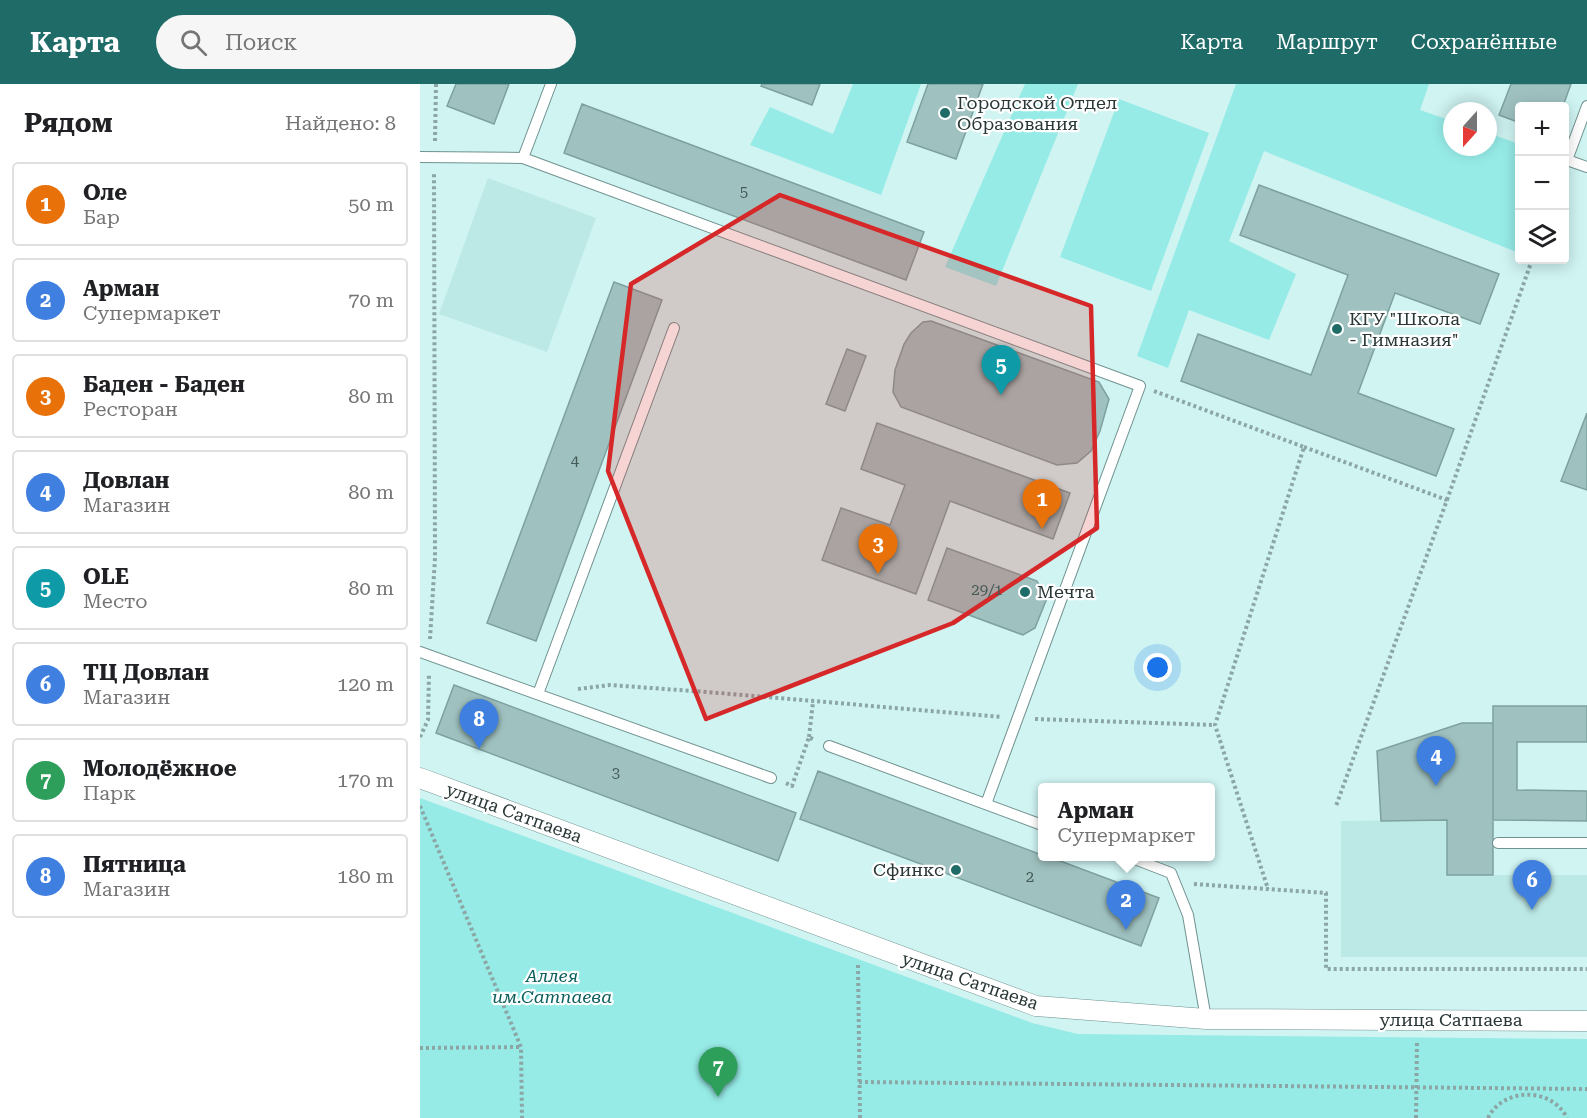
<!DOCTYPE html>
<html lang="ru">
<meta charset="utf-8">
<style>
body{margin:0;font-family:"Roboto Serif",serif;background:#f6f6f6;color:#202124}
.controls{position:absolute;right:18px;top:18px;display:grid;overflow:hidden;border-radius:6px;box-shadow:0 3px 15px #0003}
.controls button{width:54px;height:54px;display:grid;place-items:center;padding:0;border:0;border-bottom:2px solid #e0e0e0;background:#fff;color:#202124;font:30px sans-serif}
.compass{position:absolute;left:1023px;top:18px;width:54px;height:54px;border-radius:50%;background:#fff;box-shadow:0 3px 15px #0003;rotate:201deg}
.you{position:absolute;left:738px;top:584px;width:21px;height:21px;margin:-15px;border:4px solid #fff;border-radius:50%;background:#1a73e8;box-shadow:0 0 0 9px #1a73e833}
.badge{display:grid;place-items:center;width:39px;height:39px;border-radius:50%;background:#1f6b68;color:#fff;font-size:20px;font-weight:700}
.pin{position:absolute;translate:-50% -50px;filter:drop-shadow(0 2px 3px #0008)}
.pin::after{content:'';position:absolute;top:32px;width:21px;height:18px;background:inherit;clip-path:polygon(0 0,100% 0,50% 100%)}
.popup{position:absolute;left:618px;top:699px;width:177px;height:78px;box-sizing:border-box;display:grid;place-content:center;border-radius:6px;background:#fff;filter:drop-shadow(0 2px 4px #0005);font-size:20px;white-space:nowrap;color:#757577}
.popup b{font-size:22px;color:#202124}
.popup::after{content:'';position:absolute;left:50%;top:100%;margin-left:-12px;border:12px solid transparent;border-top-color:#fff}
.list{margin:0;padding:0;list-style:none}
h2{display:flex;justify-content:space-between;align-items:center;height:78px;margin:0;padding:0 24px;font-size:26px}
h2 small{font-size:20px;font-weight:400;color:#757577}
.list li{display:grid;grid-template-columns:39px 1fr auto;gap:18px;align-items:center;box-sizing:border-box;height:84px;margin:0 12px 12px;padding:0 12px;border:2px solid #e0e0e0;border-radius:6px}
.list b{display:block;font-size:22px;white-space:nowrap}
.list p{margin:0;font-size:20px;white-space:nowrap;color:#757577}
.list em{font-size:20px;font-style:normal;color:#757577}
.icon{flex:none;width:33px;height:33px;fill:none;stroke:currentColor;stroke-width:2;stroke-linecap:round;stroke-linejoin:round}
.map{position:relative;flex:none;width:1167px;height:1034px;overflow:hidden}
header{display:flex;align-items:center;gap:36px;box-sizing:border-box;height:84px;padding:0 30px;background:#1f6b68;color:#fff}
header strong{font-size:28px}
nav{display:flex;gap:33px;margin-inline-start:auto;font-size:21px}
.search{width:420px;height:54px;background:#f6f6f6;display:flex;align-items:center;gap:15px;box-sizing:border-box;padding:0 21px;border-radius:33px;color:#757577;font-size:22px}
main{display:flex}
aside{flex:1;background:#fff}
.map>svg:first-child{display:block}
.built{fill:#bce9e6}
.green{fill:#96ebe7}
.building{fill:#9fc2c0;stroke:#7ea19f;stroke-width:1.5}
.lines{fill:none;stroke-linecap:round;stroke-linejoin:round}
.lane-casing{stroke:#709290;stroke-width:12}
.street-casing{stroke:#709290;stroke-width:21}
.path{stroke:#8ba6a5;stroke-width:4;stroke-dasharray:3 3;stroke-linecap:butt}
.lane{stroke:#fff;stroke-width:10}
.street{stroke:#fff;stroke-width:20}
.marked{fill:#d62828;fill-opacity:0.2;stroke:#d62828;stroke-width:4.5;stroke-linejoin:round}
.poi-dot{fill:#1f6b68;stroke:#fff;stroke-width:2}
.labels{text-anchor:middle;stroke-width:4.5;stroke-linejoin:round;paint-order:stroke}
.number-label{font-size:15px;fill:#465a58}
.poi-label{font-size:18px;fill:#293736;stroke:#fff;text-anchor:start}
.street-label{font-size:18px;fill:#293736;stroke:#fff}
.park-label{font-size:18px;font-style:italic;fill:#0b5f5d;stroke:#fff}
</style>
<header>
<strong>Карта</strong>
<div class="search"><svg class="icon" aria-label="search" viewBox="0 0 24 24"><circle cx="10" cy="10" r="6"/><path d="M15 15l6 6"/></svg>Поиск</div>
<nav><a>Карта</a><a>Маршрут</a><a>Сохранённые</a></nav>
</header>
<main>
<aside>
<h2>Рядом<small>Найдено: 8</small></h2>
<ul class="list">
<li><span class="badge" style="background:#e8710a">1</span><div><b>Оле</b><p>Бар</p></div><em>50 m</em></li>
<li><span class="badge" style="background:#3f7fe0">2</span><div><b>Арман</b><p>Супермаркет</p></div><em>70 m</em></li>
<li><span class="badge" style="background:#e8710a">3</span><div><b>Баден - Баден</b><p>Ресторан</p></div><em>80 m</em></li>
<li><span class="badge" style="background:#3f7fe0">4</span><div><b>Довлан</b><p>Магазин</p></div><em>80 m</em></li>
<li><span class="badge" style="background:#0f9aa8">5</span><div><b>OLE</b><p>Место</p></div><em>80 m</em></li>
<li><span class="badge" style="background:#3f7fe0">6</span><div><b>ТЦ Довлан</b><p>Магазин</p></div><em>120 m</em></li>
<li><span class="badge" style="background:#2e9e5b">7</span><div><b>Молодёжное</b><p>Парк</p></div><em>170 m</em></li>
<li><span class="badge" style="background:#3f7fe0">8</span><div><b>Пятница</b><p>Магазин</p></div><em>180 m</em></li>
</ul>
</aside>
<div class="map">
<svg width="1167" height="1034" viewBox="0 0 1167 1034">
<rect width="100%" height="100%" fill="#cff4f2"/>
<!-- built -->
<path class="built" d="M68,94L176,134L127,268L19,230Z
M1027,736V791H1167V873H921V737Z"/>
<!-- green -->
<path class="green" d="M433,0H501L461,111L330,61L350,23L413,50Z
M605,0H658L576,202L525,183Z
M816,0H1009L1000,26L1032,37V63H1068V49L1099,60V169L844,67L809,157L876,190L849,256L769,226L748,284L717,272Z
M699,15L789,49L731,207L640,173Z
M0,714L612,939L658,950L1167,955V1034H0Z"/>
<!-- building -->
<path class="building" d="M36,0H89L74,40L27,22Z
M342,0H400L392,21L341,2Z
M508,0H563L536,75L487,58Z
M1091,0H1151L1143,22H1100V39L1079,31Z
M162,20L504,148L486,196L144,69Z
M839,101L1079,190L1060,240L975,209L938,309L1034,345L1016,392L761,297L778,250L891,291L928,191L820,151Z
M194,198L242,216L116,557L67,539Z
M511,237L679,298L689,315L680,347L671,367L657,379L637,381L481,323L473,308L475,286L484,260L491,249L503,238Z
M427,265L446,272L425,327L406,320Z
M1167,329V406L1141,397Z
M457,339L650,409L633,455L530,417L496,510L402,476L421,424L470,441L485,401L441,385Z
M527,464L617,497L627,514L615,544L603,551L508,516Z
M34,601L376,729L358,777L16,649Z
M1073,622H1167V658H1097V706L1167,707V737L1073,736Z
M1042,639H1073V791H1027V736L961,737L957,667Z
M398,687L622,771V772H627L739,814L721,862L380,735Z"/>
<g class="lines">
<defs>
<path id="lane" d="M1167,22L1147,76L1167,83
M0,73L103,74L720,302L566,720
M103,74L131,0
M0,568L351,694
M118,610L254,244
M409,662L622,741
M1078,759H1167
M707,772L751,789L768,831L786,935"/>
<path id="street" d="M0,694L616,922L786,935L1167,937"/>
</defs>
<!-- lane casing -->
<use href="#lane" class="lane-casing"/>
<!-- street casing -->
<use href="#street" class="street-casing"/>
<!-- path -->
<path class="path" d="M15,57L16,0
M734,307L884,363L795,641L848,805
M884,363L1027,416L916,722
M1027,416L1112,176
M10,555L15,474L14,88
M158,605L190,601L300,609L581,633
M615,635L795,641
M0,653L8,636L9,589
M389,653L393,618
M366,699L372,702L389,653L394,656
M0,722L101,963L102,1034
M774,800L906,809V885H1167
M438,881L440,1034
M0,964L101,963
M439,998L1167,1005
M996,1034L997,957
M1068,1034C1083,1003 1132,1003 1147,1034"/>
<!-- lane -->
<use href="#lane" class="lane"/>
<!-- street -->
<use href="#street" class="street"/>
</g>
<!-- marked area -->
<path class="marked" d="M360,111L671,222L677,444L533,539L286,635L188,387L211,200Z"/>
<!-- markers -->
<g class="poi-dot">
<circle cx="525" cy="29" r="6"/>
<circle cx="917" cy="245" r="6"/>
<circle cx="605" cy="508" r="6"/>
<circle cx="536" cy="786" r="6"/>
</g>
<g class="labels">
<!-- number labels -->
<g class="number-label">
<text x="324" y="113">5</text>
<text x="155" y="382">4</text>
<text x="567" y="511">29/1</text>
<text x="196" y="694">3</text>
<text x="610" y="798">2</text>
</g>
<!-- poi labels -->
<g class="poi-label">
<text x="537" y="25">Городской Отдел<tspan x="537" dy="21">Образования</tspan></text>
<text x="929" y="241">КГУ "Школа<tspan x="929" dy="21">- Гимназия"</tspan></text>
<text x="617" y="514">Мечта</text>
<text x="524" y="792" text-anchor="end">Сфинкс</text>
</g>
<!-- street labels -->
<g class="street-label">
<text transform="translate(94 729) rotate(20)" y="6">улица Сатпаева</text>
<text transform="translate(550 897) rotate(19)" y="6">улица Сатпаева</text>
<text x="1031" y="942">улица Сатпаева</text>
</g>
<!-- park labels -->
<g class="park-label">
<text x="132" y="898">Аллея<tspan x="132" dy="21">им.Сатпаева</tspan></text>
</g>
</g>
</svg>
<div class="controls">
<button>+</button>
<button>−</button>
<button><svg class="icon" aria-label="layers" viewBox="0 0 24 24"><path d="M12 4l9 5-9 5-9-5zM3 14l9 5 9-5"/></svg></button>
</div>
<svg class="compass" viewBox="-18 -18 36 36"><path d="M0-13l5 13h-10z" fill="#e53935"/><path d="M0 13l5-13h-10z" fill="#757577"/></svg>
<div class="you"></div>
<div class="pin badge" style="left:622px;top:445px;background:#e8710a">1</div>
<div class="pin badge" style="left:706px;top:846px;background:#3f7fe0">2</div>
<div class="popup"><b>Арман</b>Супермаркет</div>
<div class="pin badge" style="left:458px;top:490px;background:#e8710a">3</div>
<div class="pin badge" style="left:1016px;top:702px;background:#3f7fe0">4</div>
<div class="pin badge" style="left:581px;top:311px;background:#0f9aa8">5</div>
<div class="pin badge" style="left:1112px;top:826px;background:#3f7fe0">6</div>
<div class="pin badge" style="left:298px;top:1013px;background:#2e9e5b">7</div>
<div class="pin badge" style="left:59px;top:665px;background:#3f7fe0">8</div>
</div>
</main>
